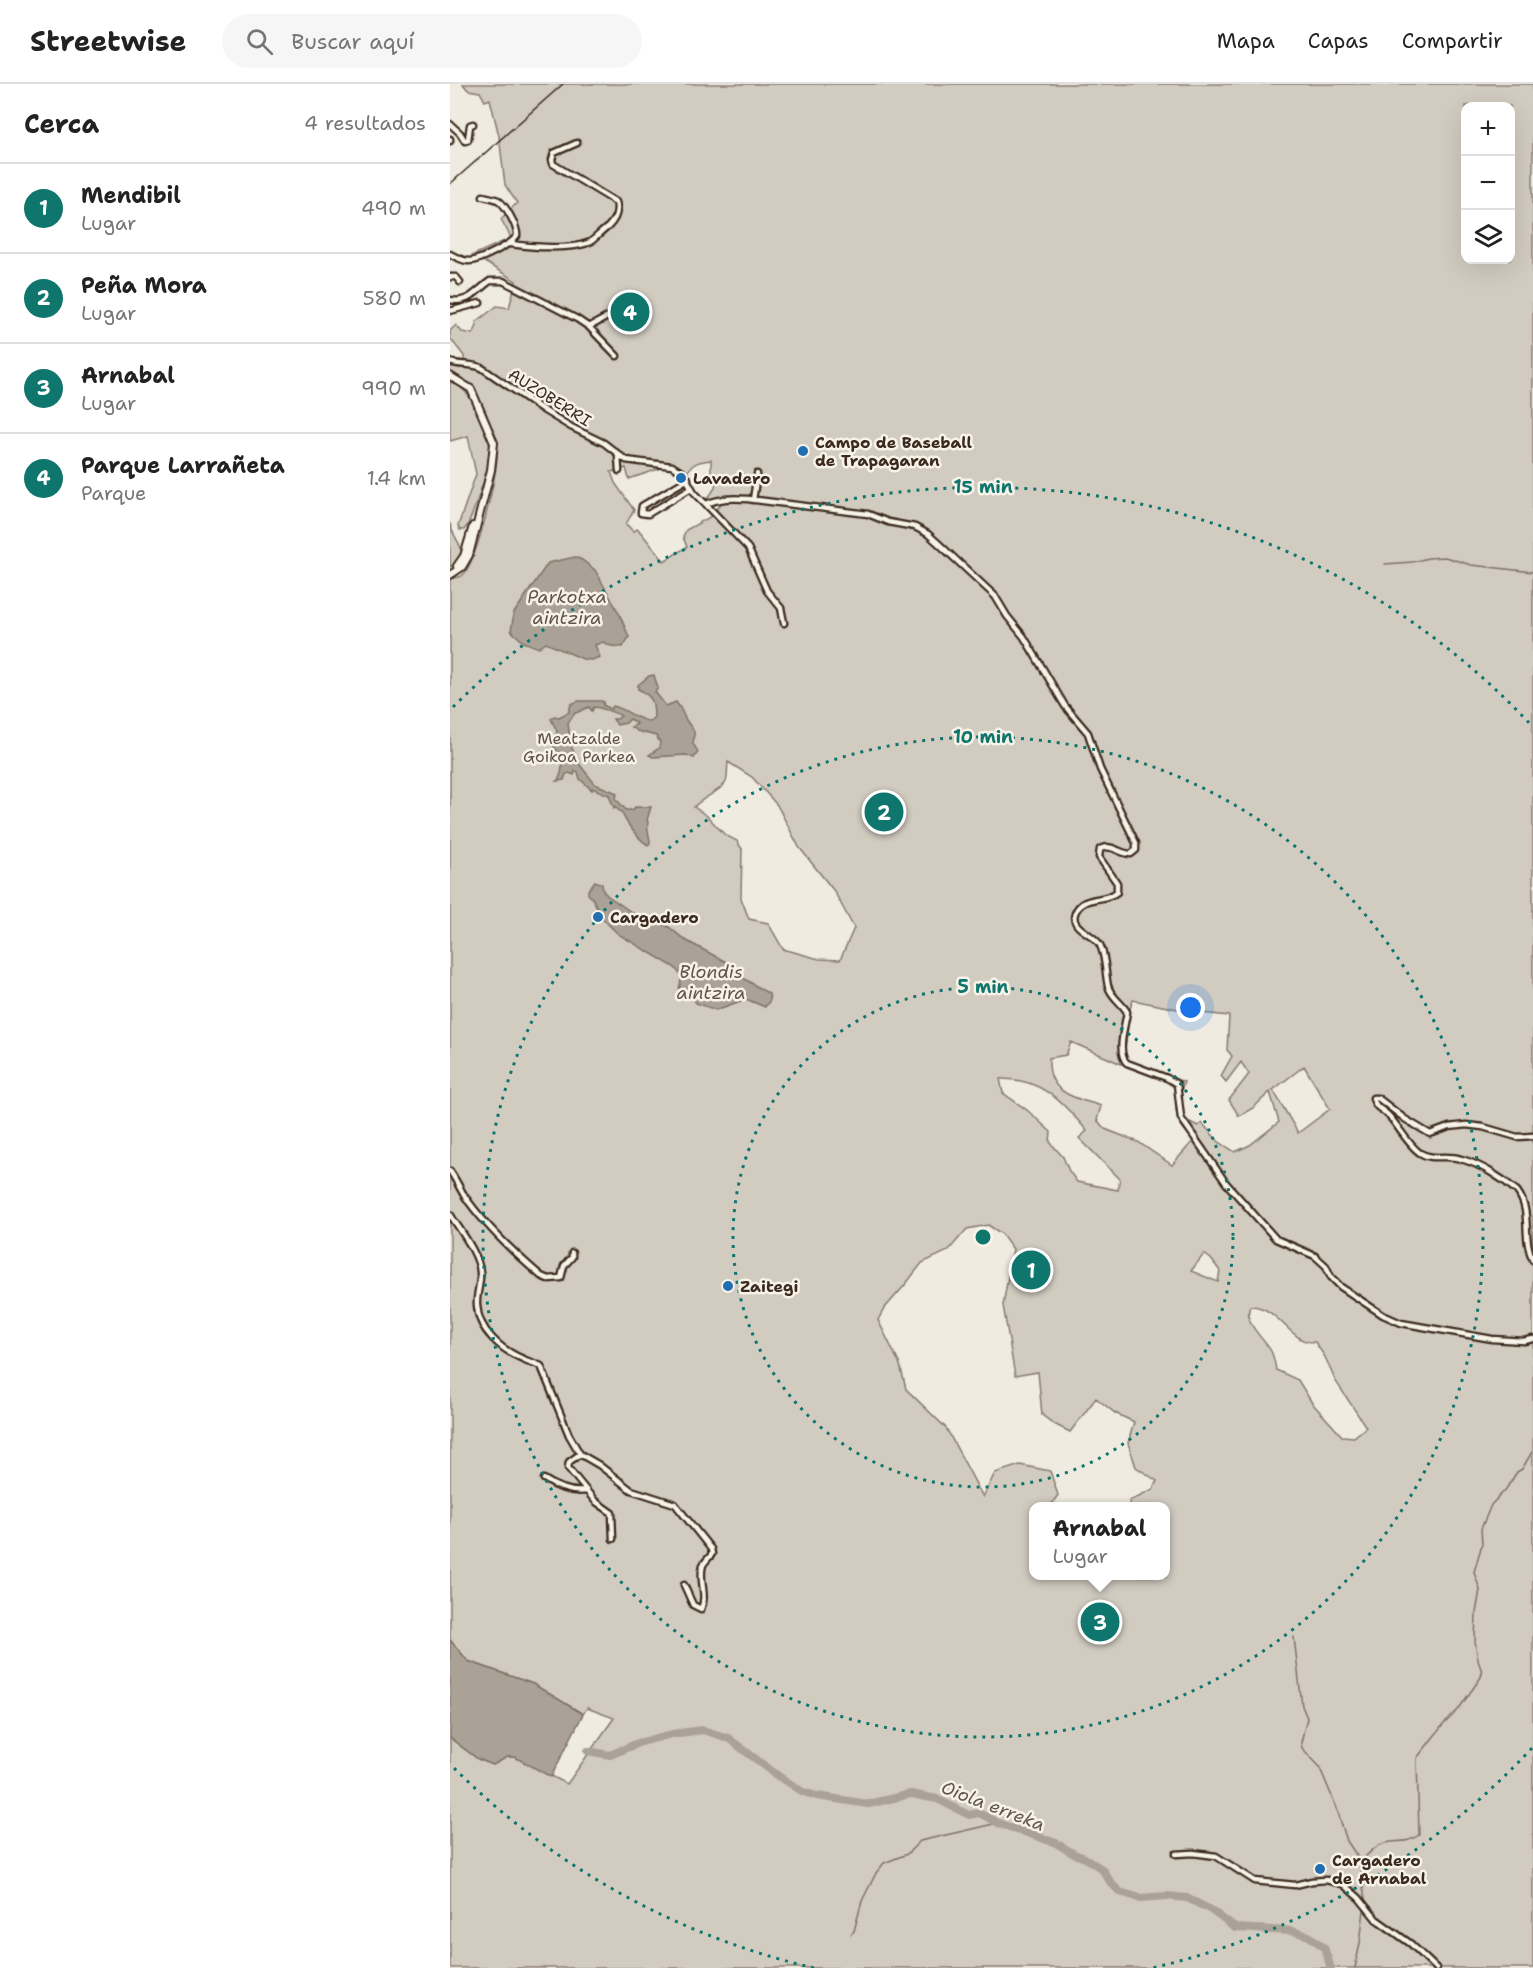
<!DOCTYPE html>
<html lang="es">
<meta charset="utf-8">
<style>
body{margin:0;font-family:"Shantell Sans",sans-serif;background:#f6f6f6;color:#222}
.controls{position:absolute;right:18px;top:18px;display:grid;overflow:hidden;border-radius:12px;box-shadow:0 6px 24px #0002}
.controls button{width:54px;height:54px;display:grid;place-items:center;padding:0;border:0;border-bottom:2px solid #e0e0e0;background:#fff;color:#222;font:30px sans-serif}
.you{position:absolute;left:741px;top:924px;width:21px;height:21px;margin:-15px;border:4px solid #fff;border-radius:50%;background:#1a73e8;box-shadow:0 0 0 9px #1a73e833}
.badge{display:grid;place-items:center;width:39px;height:39px;border-radius:50%;background:#0f766e;color:#fff;font-size:20px;font-weight:700}
.pin{position:absolute;translate:-50% -50%;border:3px solid #fff;box-shadow:0 2px 6px #0006}
.popup{position:absolute;left:579px;top:1418px;width:141px;height:78px;box-sizing:border-box;display:grid;place-content:center;border-radius:12px;background:#fff;filter:drop-shadow(0 2px 4px #0005);font-size:20px;white-space:nowrap;color:#767676}
.popup b{font-size:22px;color:#222}
.popup::after{content:'';position:absolute;left:50%;top:100%;margin-left:-12px;border:12px solid transparent;border-top-color:#fff}
.list{margin:0;padding:0;list-style:none}
h2{display:flex;justify-content:space-between;align-items:center;height:78px;margin:0;padding:0 24px;font-size:26px}
h2 small{font-size:20px;font-weight:400;color:#767676}
.list li{display:grid;grid-template-columns:39px 1fr auto;gap:18px;align-items:center;box-sizing:border-box;height:90px;padding:0 24px;border-top:2px solid #e0e0e0}
.list b{display:block;font-size:22px;white-space:nowrap}
.list p{margin:0;font-size:20px;white-space:nowrap;color:#767676}
.list em{font-size:20px;font-style:normal;color:#767676}
.icon{flex:none;width:33px;height:33px;fill:none;stroke:currentColor;stroke-width:2;stroke-linecap:round;stroke-linejoin:round}
.map{position:relative;flex:none;width:1083px;height:1884px;overflow:hidden}
header{display:flex;align-items:center;gap:36px;box-sizing:border-box;height:84px;padding:0 30px;background:#fff;border-bottom:2px solid #e0e0e0}
header strong{font-size:28px}
nav{display:flex;gap:33px;margin-inline-start:auto;font-size:21px}
.search{width:420px;height:54px;background:#f6f6f6;display:flex;align-items:center;gap:15px;box-sizing:border-box;padding:0 21px;border-radius:33px;color:#767676;font-size:22px}
main{display:flex}
aside{flex:1;background:#fff}
.map>svg:first-child{display:block}
.green{fill:#d1cbc0;stroke:#867a6f;stroke-width:1.5;fill-rule:evenodd}
.water{fill:#aaa296;stroke:#7e7266;stroke-width:1.5}
.lines{fill:none;stroke-linecap:round;stroke-linejoin:round}
.stream{stroke:#7e7266;stroke-width:1.5}
.river{stroke:#aaa296;stroke-width:8}
.minor-casing{stroke:#3b2a1e;stroke-width:9}
.tertiary-casing{stroke:#3b2a1e;stroke-width:10}
.minor{stroke:#f7f3e8;stroke-width:4.5}
.tertiary{stroke:#f7f3e8;stroke-width:6}
.rail{stroke:#3b2a1e;stroke-width:1.5}
.ring{fill:none;stroke:#0f766e;stroke-width:3;stroke-dasharray:3 6}
.poi-dot{fill:#1f6fb2;stroke:#f7f3e8;stroke-width:2}
.labels{text-anchor:middle;stroke-width:5;stroke-linejoin:round;paint-order:stroke}
.street-label{font-size:16px;fill:#3b2a1e;stroke:#f7f3e8}
.poi-label{font-size:16px;font-weight:bold;fill:#3b2a1e;stroke:#f7f3e8;text-anchor:start}
.park-label{font-size:16px;fill:#605246;stroke:#f7f3e8}
.water-label{font-size:18px;font-style:italic;fill:#625448;stroke:#f7f3e8}
.centre{fill:#0f766e;stroke:#f7f3e8;stroke-width:3}
.ring-label{font-size:18px;text-anchor:middle;font-weight:bold;fill:#0f766e;stroke:#f7f3e8;stroke-width:5;stroke-linejoin:round;paint-order:stroke}
</style>
<header>
<strong>Streetwise</strong>
<div class="search"><svg class="icon" aria-label="search" viewBox="0 0 24 24"><circle cx="10" cy="10" r="6"/><path d="M15 15l6 6"/></svg>Buscar aquí</div>
<nav><a>Mapa</a><a>Capas</a><a>Compartir</a></nav>
</header>
<main>
<aside>
<h2>Cerca<small>4 resultados</small></h2>
<ul class="list">
<li><span class="badge">1</span><div><b>Mendibil</b><p>Lugar</p></div><em>490 m</em></li>
<li><span class="badge">2</span><div><b>Peña Mora</b><p>Lugar</p></div><em>580 m</em></li>
<li><span class="badge">3</span><div><b>Arnabal</b><p>Lugar</p></div><em>990 m</em></li>
<li><span class="badge">4</span><div><b>Parque Larrañeta</b><p>Parque</p></div><em>1.4 km</em></li>
</ul>
</aside>
<div class="map">
<svg width="1083" height="1884" viewBox="0 0 1083 1884">
<rect width="100%" height="100%" fill="#efebe0"/>
<filter id="ink" filterUnits="userSpaceOnUse"><feTurbulence type="fractalNoise" baseFrequency=".0167" numOctaves="2"/><feDisplacementMap in="SourceGraphic" scale="12" xChannelSelector="R" yChannelSelector="G"/><feConvolveMatrix kernelMatrix="1 2 1 2 8 2 1 2 1" color-interpolation-filters="sRGB"/></filter>
<g filter="url(#ink)">
<!-- green -->
<path class="green" d="M13,0H1083V1884H0V1654L28,1675L43,1681L57,1673H65L117,1700L164,1634L137,1624L133,1630L83,1600L18,1577L0,1556V494C4,494 10,494 13,491C27,477 50,383 47,363C45,348 30,311 20,301C15,295 7,293 0,289V276L14,278V272L0,254V247L6,241L12,248L23,250L27,242L26,238L47,222L59,224L66,197L23,171L61,154L51,135L67,119L55,101L49,52L40,15L35,17L30,8L18,6ZM1016,22H1060V176H1016ZM261,376V390H267C267,400 264,409 256,415L267,414L270,421L260,433L236,446L233,453L237,463L214,477L188,445L183,447L176,440L184,426L165,399L161,388L176,384L179,395L209,385V379L226,382L236,390C243,378 248,378 261,376ZM278,678L302,693L327,721L349,763L384,807L404,844L390,876L369,875L333,865L318,839L299,835L291,814L292,765L287,757L275,751L257,732L244,723C252,713 272,707 276,698C278,692 277,684 278,678ZM683,916L742,928L779,932L777,966L782,972L771,992L776,998L791,978L799,990L779,1016L789,1032L803,1024L820,1008L829,1038L800,1061L785,1068L769,1058L752,1039L748,1042L734,1035C729,1022 729,1010 734,998L679,978L674,974L680,925ZM621,958L669,979L721,999C730,1009 724,1020 727,1032C729,1041 737,1049 744,1056L722,1081L688,1058L655,1045L647,1036L651,1022C624,1013 597,1010 599,974L616,971ZM854,982L880,1025L848,1049L823,1006ZM550,995C591,994 612,1017 637,1047L629,1054L670,1095L668,1106L627,1098L619,1087L613,1073L600,1058L601,1048L577,1026L553,1009ZM538,1141L552,1150L563,1165L553,1221L565,1292L588,1288L592,1331L604,1340L620,1348L646,1314L665,1329L684,1338L678,1359L686,1383L707,1397L703,1405L679,1417L680,1422H716V1492H584V1422H600L608,1411L600,1387L570,1381L545,1389L533,1413L496,1344L456,1305L450,1281L428,1236L434,1225L455,1201L472,1179L498,1167L517,1145ZM754,1170L761,1175L770,1187L768,1198L741,1187ZM800,1222C823,1222 833,1244 851,1255C855,1258 860,1258 865,1258L875,1273L885,1296L916,1343L904,1353L892,1352L862,1319L848,1296L826,1286C825,1280 824,1273 821,1267C813,1253 793,1240 800,1222Z
M0,295C21,306 42,347 40,371C38,387 32,402 27,417C23,426 21,439 14,446H10L8,442L26,390L18,352L0,357Z
M0,439C1,455 26,469 0,483Z"/>
<!-- water -->
<path class="water" d="M125,473L132,476L145,486L169,529L179,553L173,563L161,562L153,558L145,561L150,573L141,576L133,575L96,559L89,564L74,558L61,547L64,529L98,479Z
M204,591L208,604L205,608L216,622L226,618C233,626 232,630 236,636C243,647 246,644 243,659L248,668L244,674L236,671L203,673L199,671L209,664L210,658L206,652L187,647L181,643L187,640L180,635L176,639L167,641L163,635H167L171,632C167,629 148,623 144,623L142,627L139,623C133,625 131,628 125,629L118,639L121,662L130,681L145,700L167,709L166,715L176,726H183L185,723H201L197,736L198,738C196,745 200,751 200,759L198,761C189,756 174,737 172,728L168,726L165,722L164,724L159,711L142,704V706L130,695L128,688L125,687L124,691L119,689L116,690L114,696L107,697C114,689 113,673 106,665L104,666L103,662L107,647L101,635L104,632L109,633L119,628L121,620L128,617H151L154,618L153,621L161,625L163,622C177,625 188,637 200,637L204,633C204,617 202,612 188,605V601L199,592Z
M145,797L152,800L153,807L158,812L193,836H203L219,843L235,856L280,880L282,887L319,910L320,916L315,923L296,915L266,926L246,919L242,912L233,911L229,905L232,892L224,883L168,850L151,833L143,815L138,810V806Z
M0,1556L18,1577L83,1600L133,1630L101,1693L65,1673H57L43,1681L28,1675L0,1654Z"/>
<g class="lines">
<!-- stream -->
<path class="stream" d="M935,480L962,478L978,474L995,473L1021,481L1083,488
M844,1553L852,1622L857,1634L851,1658L852,1664L869,1682L886,1722L897,1757L909,1775
M909,1776L915,1816
M910,1778C917,1772 923,1763 932,1760C948,1754 953,1762 969,1751L967,1674L993,1641L1008,1626L1031,1593L1032,1588L1028,1576L1025,1557L1026,1529L1030,1506L1024,1488L1032,1460L1031,1445L1041,1421L1056,1405L1067,1388L1072,1385L1082,1368
M401,1850L404,1847L412,1817L426,1789L434,1779L457,1770L470,1757L548,1739
M905,1884L910,1859L914,1826"/>
<!-- river -->
<path class="river" d="M138,1667L160,1671L188,1659L222,1650L253,1646L278,1654L327,1691L353,1708L367,1712L418,1720L461,1710L487,1715L519,1731L529,1729L548,1739L606,1759L624,1770L635,1774L652,1785L661,1799L670,1808L690,1814L717,1812L737,1814L761,1826L785,1844L842,1847L859,1852L874,1863L881,1884"/>
<defs>
<path id="minor" d="M0,40L10,49L15,57L18,56L20,41L23,40
M0,55V57
M61,160C80,163 122,166 140,158C146,154 152,147 158,143C165,136 169,128 166,118L103,80L102,76L104,69L127,59
M0,170C6,173 12,177 19,177C29,177 62,160 67,152C68,144 56,121 48,116C44,114 37,113 33,112
M0,193H6L10,198
M0,216C19,220 26,207 40,197H53L127,235L139,243L167,272
M0,227L30,219
M139,243L163,230
M0,278C10,282 21,279 32,284L93,326L121,343L154,359L176,376L222,382L233,389L244,408L298,464L317,507L331,524L334,539
M168,372L169,387
M238,395L192,422L191,429L198,430L241,404
M303,416L307,390
M256,420C270,414 282,414 298,415L418,430L438,438L465,443L478,450L488,459L545,512L557,532L574,553L615,622L638,649L650,685L686,759V766L681,770C669,770 662,759 650,765L649,773L667,799V808C655,818 634,811 626,827C617,844 644,849 650,861C656,873 655,889 658,902C661,913 672,919 677,928C675,942 666,969 677,979L717,994L727,1000L731,1034L776,1099L826,1155L865,1172L876,1182L881,1193L891,1203L933,1231L951,1239L1042,1255L1074,1257L1083,1255
M1083,1052L1067,1053L1033,1043L1016,1041L999,1043L980,1050L955,1035L928,1014H923C925,1024 932,1025 938,1031C948,1041 958,1061 970,1069C983,1077 997,1070 1011,1075C1030,1080 1052,1094 1067,1107C1083,1129 1071,1152 1083,1176
M0,1087C5,1094 9,1103 14,1111C34,1141 63,1168 91,1192L98,1195L111,1194L114,1182L122,1173V1169
M0,1130C9,1145 29,1170 30,1188C31,1199 26,1210 27,1221C28,1246 51,1266 73,1275C79,1278 85,1279 91,1282L119,1351L130,1370
M94,1395C106,1403 121,1409 136,1407
M163,1455L162,1429L145,1417L118,1384L119,1378L130,1370L149,1381L181,1406L225,1420L261,1465L262,1470C259,1474 255,1477 253,1481C248,1495 258,1511 251,1525L243,1521L234,1501
M726,1770L743,1769L766,1772L805,1797L845,1801L862,1797L876,1796L893,1800L909,1814L926,1835L961,1860L986,1884"/>
<path id="tertiary" d="M0,292L21,305L44,359L41,386L19,471L12,483L0,491
M7,482L14,472L23,442"/>
</defs>
<!-- minor casing -->
<use href="#minor" class="minor-casing"/>
<!-- tertiary casing -->
<use href="#tertiary" class="tertiary-casing"/>
<!-- minor -->
<use href="#minor" class="minor"/>
<!-- tertiary -->
<use href="#tertiary" class="tertiary"/>
<!-- rail -->
<path class="rail" d="M0,100L113,0"/>
</g>
</g>
<!-- distance rings -->
<g class="ring">
<circle cx="533" cy="1153" r="250"/>
<circle cx="533" cy="1153" r="500"/>
<path d="M1082 1664A750 750 0 0 1 702 1884M364 1884A750 750 0 0 1 3 1683M3 623A750 750 0 0 1 1082 642"/>
</g>
<!-- markers -->
<g class="poi-dot">
<circle cx="353" cy="367" r="6"/>
<circle cx="231" cy="394" r="6"/>
<circle cx="148" cy="833" r="6"/>
<circle cx="278" cy="1202" r="6"/>
<circle cx="870" cy="1785" r="6"/>
</g>
<g class="labels">
<!-- street labels -->
<g class="street-label">
<text transform="translate(100 313) rotate(32)" y="6">AUZOBERRI</text>
</g>
<!-- poi labels -->
<g class="poi-label">
<text x="365" y="364">Campo de Baseball<tspan x="365" dy="18">de Trapagaran</tspan></text>
<text x="243" y="400">Lavadero</text>
<text x="160" y="839">Cargadero</text>
<text x="290" y="1208">Zaitegi</text>
<text x="882" y="1782">Cargadero<tspan x="882" dy="18">de Arnabal</tspan></text>
</g>
<!-- park labels -->
<g class="park-label">
<text x="129" y="660">Meatzalde<tspan x="129" dy="18">Goikoa Parkea</tspan></text>
</g>
<!-- water labels -->
<g class="water-label">
<text x="117" y="519">Parkotxa<tspan x="117" dy="21">aintzira</tspan></text>
<text x="261" y="894">Blondis<tspan x="261" dy="21">aintzira</tspan></text>
<text transform="translate(543 1722) rotate(21)" y="6">Oiola erreka</text>
</g>
</g>
<circle cx="533" cy="1153" r="9" class="centre"/>
<g class="ring-label">
<text x="533" y="409">15 min</text>
<text x="533" y="659">10 min</text>
<text x="533" y="909">5 min</text>
</g>
</svg>
<div class="controls">
<button>+</button>
<button>−</button>
<button><svg class="icon" aria-label="layers" viewBox="0 0 24 24"><path d="M12 4l9 5-9 5-9-5zM3 14l9 5 9-5"/></svg></button>
</div>
<div class="you"></div>
<div class="pin badge" style="left:581px;top:1186px">1</div>
<div class="pin badge" style="left:434px;top:728px">2</div>
<div class="pin badge" style="left:650px;top:1538px">3</div>
<div class="popup"><b>Arnabal</b>Lugar</div>
<div class="pin badge" style="left:180px;top:228px">4</div>
</div>
</main>
